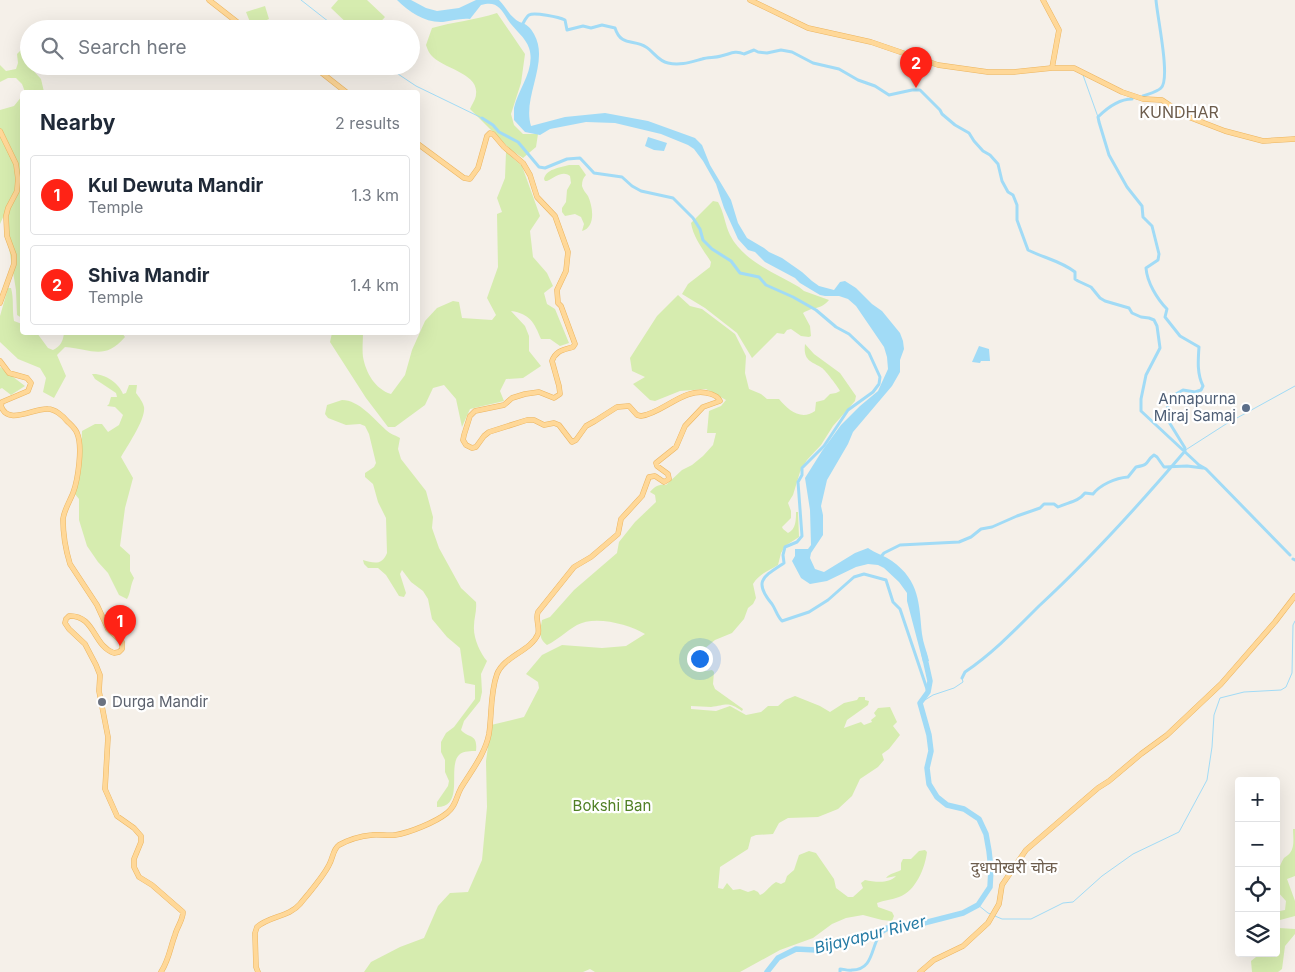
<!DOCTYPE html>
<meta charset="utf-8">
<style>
body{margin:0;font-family:Inter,"Noto Sans Devanagari",sans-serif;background:#f2f2f3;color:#1f2937}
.controls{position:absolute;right:15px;bottom:15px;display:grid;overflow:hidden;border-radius:5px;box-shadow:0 5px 20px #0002}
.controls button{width:45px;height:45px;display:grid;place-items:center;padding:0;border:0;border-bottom:1px solid #e0e1e3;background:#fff;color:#1f2937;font:25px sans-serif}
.you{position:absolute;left:699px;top:658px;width:18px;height:18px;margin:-12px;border:4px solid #fff;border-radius:50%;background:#1a73e8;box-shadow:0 0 0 8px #1a73e833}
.badge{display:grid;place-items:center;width:32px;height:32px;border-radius:50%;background:#ff2316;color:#fff;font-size:16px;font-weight:700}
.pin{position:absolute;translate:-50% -41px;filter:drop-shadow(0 1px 2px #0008)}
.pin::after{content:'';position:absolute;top:26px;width:18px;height:15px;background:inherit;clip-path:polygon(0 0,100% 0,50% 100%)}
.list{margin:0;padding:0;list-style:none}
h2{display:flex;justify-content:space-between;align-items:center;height:65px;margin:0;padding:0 20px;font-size:21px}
h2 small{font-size:16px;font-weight:400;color:#747a83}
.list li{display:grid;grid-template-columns:32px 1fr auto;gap:15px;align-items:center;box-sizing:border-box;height:80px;margin:0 10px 10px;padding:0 10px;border:1px solid #e0e1e3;border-radius:5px}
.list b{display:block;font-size:19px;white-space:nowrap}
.list p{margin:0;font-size:16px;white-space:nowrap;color:#747a83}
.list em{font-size:16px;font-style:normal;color:#747a83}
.icon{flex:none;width:28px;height:28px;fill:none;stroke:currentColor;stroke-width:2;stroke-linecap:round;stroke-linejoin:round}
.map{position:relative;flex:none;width:1295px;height:972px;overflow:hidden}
.search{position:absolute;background:#fff;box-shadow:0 5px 20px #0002;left:20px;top:20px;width:400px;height:55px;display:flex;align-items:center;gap:12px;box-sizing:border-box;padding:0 18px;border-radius:28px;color:#747a83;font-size:19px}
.panel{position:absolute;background:#fff;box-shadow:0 5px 20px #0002;left:20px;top:90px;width:400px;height:245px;border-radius:5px}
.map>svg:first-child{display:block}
.green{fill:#d6ecaf}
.water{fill:#a1dbf6}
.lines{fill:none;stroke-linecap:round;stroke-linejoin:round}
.stream{stroke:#a1dbf6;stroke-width:1}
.canal{stroke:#a1dbf6;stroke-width:3}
.river{stroke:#a1dbf6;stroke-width:5.5}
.major-casing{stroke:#ecb560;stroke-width:5.5}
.major{stroke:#ffd898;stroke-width:4.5}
.service-dot{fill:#5c6f8a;stroke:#fff;stroke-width:2}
.worship-dot{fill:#6b7280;stroke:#fff;stroke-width:2}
.labels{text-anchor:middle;stroke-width:4.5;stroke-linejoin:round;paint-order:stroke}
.service-label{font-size:15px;fill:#4e5e75;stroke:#fff;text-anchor:end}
.worship-label{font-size:15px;fill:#5b616d;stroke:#fff;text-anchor:start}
.park-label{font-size:15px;fill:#508025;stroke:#fff}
.neighbourhood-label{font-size:16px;fill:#6d5d4d;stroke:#fff}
.water-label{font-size:16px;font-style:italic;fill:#247aa4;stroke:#fff}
</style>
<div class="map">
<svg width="1295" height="972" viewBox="0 0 1295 972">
<rect width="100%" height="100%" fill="#f5f0e9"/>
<!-- green -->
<path class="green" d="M338,0H367L385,17L374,29H353L331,8Z
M265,6L269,19L252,27L246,12Z
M497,13L525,54L521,83L511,114L514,125L523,134H538L536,147L523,158L511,150L470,109C472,104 476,99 476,94C479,73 443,69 431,55C429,53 427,48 426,45L432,28C453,22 475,20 497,13Z
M21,50L29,66L41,79L44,92H25L22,84L16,78H8L0,82V65L6,71L16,69L18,63L17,54Z
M22,96V318L17,315L16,290L6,230L5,213L0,224V110L14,106Z
M506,152L522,166L540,216L530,231L533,257L547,273L553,286L544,293L547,304L555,309L569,343L560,346L550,339H541C534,322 530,314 511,311L525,326L529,336V351L541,366L523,378L506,379L500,391L504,401L470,409L462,427L456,399L444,385L433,388L425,405L395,427H388L366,398L330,342L332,333H363C363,340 362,350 363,357C366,373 375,389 391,394L405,375L412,350L425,321L437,308L453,301L459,302L462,318L492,320L496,315L487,298L498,267L497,214L502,212L497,198L505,178Z
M569,165H579L586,175C583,178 582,181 582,186C583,190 586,193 588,196C593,207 596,227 582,231L584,224L581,217L575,214L565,216L562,212V208L566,202L567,190L571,183L570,176C563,170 555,177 547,181H545L544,179C546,169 559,168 569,165Z
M713,201L718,202C724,212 725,225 730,235C743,261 775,273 799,287L804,291L829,300C819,311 814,306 803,313L810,326L811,336L809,337L801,336L791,329L787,330L784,334L777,333L752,358L737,333L705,308L682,294L688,284L710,267L711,262C704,251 693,237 691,223Z
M8,288H11C14,299 12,309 14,321L22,324V332L37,333L48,348L53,350C61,346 63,341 64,333H122L125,337C104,361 92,349 65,347L57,355L66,376L54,398L43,392L46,378L40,368L18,359L0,342V316Z
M678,295L690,306L702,309L735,334L746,356L745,373L749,389L761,394L767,399H779C788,410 801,421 815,411L816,402L824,400L830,394L836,393L840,391C839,388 825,370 822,368C811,361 803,361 805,344L814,354L840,373L856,396L855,401L833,426L821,445L807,460L800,472L793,495L788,503L791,511V518L782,527L783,529L788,533C796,529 796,520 796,512H798L799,537L785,546L781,553L778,565C768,571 759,574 753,584L756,598L753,604L748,608L744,619L732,633L715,640L704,649L707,656L705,669L706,671L712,670L714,672L713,684L715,689L743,709L742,711C728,701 726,705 711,707C705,707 698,706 691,706V709L716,711L730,706L746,715L761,712L768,706H778L785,700L795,696L820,706L830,712L844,703L857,700L859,697H865V700L869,701L868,705L847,720L844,728L861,722L864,725L872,722L871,720L876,716L874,713L878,708L890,707L897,722L893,726L900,735L889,749L882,754L884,760L878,767L860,779L852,796L838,809L818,817L788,818L779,823L773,834L756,835L751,837L748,849L720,867L718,888L723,889L727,883L733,890L740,889L748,892L754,890L758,892L760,895C766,893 769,886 776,882L781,884L785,882L787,876L794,870L799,855L809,851L816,853L834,879L836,888L848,897H853L863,888L861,883L865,880C875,882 889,884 896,876L886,878C890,873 896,873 901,870V863L903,859H911L919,851L925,850L927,852C925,868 916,891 899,897C892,900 884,900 877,903L878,907L892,912L894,916L892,921L882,920L863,915L846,918L832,924L813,938L780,950L740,972H595L590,969L583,972H364L371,962L400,947L424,938L438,906L450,893L468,892L482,860L487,807L486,761L491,725L524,717L539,688L538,682L526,674L542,655L562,645L602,648L626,646L645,634C629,624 594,615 577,625C566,631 558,640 547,645C538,638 540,631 542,620L550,617L574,590L617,553L619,542L635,522L656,502L655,495L650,492C655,486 659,484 666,485L682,470L692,465L703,456L713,445L716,433H707L709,411L721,406L726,400L706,389L680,391L655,401L650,400L633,384L645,377L632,371L630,358L657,316Z
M0,367L25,386L11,395L2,388L0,389Z
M92,374C104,373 119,383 123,394L126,393L129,385H137L136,393C139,397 143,402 144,407C146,419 127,446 121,457L133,478L125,508L120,546L130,555V571L134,578C130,586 131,592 127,599L119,595L108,573L98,562L87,546L79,520V499L75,494L80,473L82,431L95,424H102L108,432L119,425L123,415L115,407L107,406L109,404L111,397H117L116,393L95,379Z
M342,400C359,400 374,419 386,430C390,434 395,435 400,438L398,449L401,459L426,491L433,517L432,528L439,548L461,588L476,602C477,611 474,618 474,626C473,637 480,653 487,661L481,674L482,692L480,701L464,721L461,730C469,739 478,733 476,751C471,751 464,751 460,754C446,765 466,807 437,807V802L448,786L449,781L445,772V760L441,752V742L446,733L454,727L475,699V685L465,683L460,648L447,637L432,619L428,599L423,591L411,582L402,570L400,574L406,593L404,597L399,596L386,575L378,568H368L364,564L363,560C373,563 382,566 387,553L386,518L378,502L373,484L365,477V473L374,467L376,463L369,434L365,426L360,424L346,425L328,418L325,414L327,405Z
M1293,829H1295V876L1287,879L1295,901V916L1280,920V911L1285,910L1286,901L1276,890C1276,880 1278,867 1284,858C1286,856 1289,855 1290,853C1295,847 1293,836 1293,829Z
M1279,928L1295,929V934L1285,946L1282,969L1278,972H1252L1251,961L1261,953H1276V934Z"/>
<!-- water -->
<path class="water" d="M397,0H411L426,8L437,11L459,8L476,0H499C505,6 508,13 514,18C521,25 527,21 534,34C550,62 522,97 531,126L565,117L605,113L648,121L695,138L702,145L710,165L731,200L738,223L747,238L764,248L769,252L782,258L802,272L812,281L819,286L834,290L840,282L845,281L856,288L872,304L882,311L900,333L903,341L904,349L900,360V372L892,386L853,432L848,444L827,480L821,506L823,515V535L811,553L810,558L815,569L824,572L855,553L868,548C875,553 885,556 892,561C920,581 919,604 922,634C923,643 927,652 929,661L923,662L907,601V593L899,582L884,568L878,565L868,564L856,567L827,581L810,584L801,578L792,561L795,556V549H808L811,545L810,510L805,478L822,451L841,425L860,406L878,391L888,369L887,357L884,347L856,306L848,299L839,296H825L820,295L800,283L795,278L765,262L755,252L748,250L738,239L724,208L716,184L703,161L694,149L688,145L661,134L615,123L586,122L550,129L540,135L525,132L514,120C514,116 514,112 514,108C518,89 536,69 529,48C526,38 514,29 508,20C500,7 496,1 481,5L470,19C460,18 452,21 443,22C425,23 409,12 397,0Z
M648,137L667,143L664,151L654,150L645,146Z
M979,346L989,349L990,361H981L980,363L972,362Z"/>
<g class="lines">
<!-- stream -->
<path class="stream" d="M301,0L338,29
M386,66L416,86L482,118
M1083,75L1098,117
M1184,451L1226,424L1295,386
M920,703L933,695L954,688L963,682L962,678
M978,905L988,913L1002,919H1031L1063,903L1073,902L1102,876L1133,854L1179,832L1207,780L1212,747L1214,715L1220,698L1244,692L1281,690L1286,687L1292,673L1293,625L1295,621"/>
<!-- canal -->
<path class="canal" d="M522,25C524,22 526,17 529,15C534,12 559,17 565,20L567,30L583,26L591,28L602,25L615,28C621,47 634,39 646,47C654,52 658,61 668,63C680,66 691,62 702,59C708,57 715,58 721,56C730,54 735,50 744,54L754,50L758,52L767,53L781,50L792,52L813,63L839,69L858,80L875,86L889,95L912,90H920L940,110L942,114L955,125L969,133L974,141L983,151L990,155L998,164L1002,181L1008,192L1013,195L1017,205V220L1028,250C1044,258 1061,261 1075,272V279L1078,281L1091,287L1100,298L1105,301L1129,308L1132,313L1141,317L1149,318L1154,320L1157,326L1160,348L1146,375L1141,399V411L1199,465L1206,469L1290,555
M1143,96C1148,94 1157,92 1161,88C1171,79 1157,16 1156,0
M1132,99C1119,99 1107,108 1098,117L1099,122L1109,155L1127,187L1142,206L1143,217L1152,226L1159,254L1158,260L1146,268C1147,282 1157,299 1167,309L1165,317L1180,336L1199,347C1198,361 1197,374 1203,386L1201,390L1195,392L1183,390L1167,399L1169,422L1185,448L1184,451
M482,118L493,125L499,132L518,142L539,167L545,168L567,159L580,158L594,173L622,177L632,186L641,191L673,198L693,218L700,229L703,240L712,249L731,261L740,273L759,277L766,285L793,297L816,310L836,327L849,334L869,353L880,377L879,384L873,392L848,410L824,446L802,468V475L798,482L802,536L797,542L785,547L783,555L784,563C763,577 753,581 772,604C776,610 777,616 782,621L809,612L828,600L854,577L864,574L886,580L893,602L900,609L928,692
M879,559L884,553L900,545L959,542L971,537L981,529L992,527L1017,516L1040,508L1044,504H1054L1058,507C1069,502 1078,502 1085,493L1093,494C1100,485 1115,478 1128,477L1136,467C1152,464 1144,462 1154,455L1157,457L1164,467L1187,466L1203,468
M1293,559L1295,560
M962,678L965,672C993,653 1016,629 1039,606C1091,558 1139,505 1185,451
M840,972V969C844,969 848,971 852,970C873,970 871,948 879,936C882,932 888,930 892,927"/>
<!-- river -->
<path class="river" d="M767,972L778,958L796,949L816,950L839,944L887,928L920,924L963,913L978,905L990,887L991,869L989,851L986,834L979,819L964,809L947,805L937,797L929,784L927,768L931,751L929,735L920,703L928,692L930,681L924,654"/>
<defs>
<path id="major" d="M209,0L246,29
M750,0L808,28L871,42L938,65L988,72H1014L1052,68H1074L1122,92L1143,99L1162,100L1186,116L1225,131L1263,141L1295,139
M1043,0L1059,30L1052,68
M313,66L346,92
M0,131L16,164L18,179L17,191L8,208L6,216L7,236L14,255V264L0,303
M0,361L9,373L27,378L31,383L28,391L2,402L1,406C8,426 33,408 48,409C55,409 63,416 67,421C71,425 75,428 77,433C83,446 78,480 73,493C70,501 64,510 63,519C63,533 66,551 70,564L97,605L108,629L122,642V649L119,652L114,653C93,646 95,615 69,616L66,619L65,623L69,629L85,644L96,665L100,675L99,691L108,737L105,789L117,816L134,828L141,836V842L134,859V867L139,877L152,885L183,912C183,920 177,927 175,935C170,948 169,960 161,972
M258,972L256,967L255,933L257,927C269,916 289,917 300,904C309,893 323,877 329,865C333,858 333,849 339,845C348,840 362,836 372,835C379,834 387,836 395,835C409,833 436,822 447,813C456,806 456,797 461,788C472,770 485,754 489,734C492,714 490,693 497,674C504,656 531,651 538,634C540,627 535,619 538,612L574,567L591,557L618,534L621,519L642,496L649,477L655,476L664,482L669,479L668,474L657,466L656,463L676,447L685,426L703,407L720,401C718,397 716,396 711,394C685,385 664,413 641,416L637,415L629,406L617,407L595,421L586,426L576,440L572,442L559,425L554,423L544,425L534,420H527L489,432L484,436L476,447L472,448L466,445L463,440L464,435L470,416L475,411L504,405L512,398L525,394L539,392L554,398L560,394L559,386L552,361C556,350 564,350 573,347L575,344L561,306L558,303L557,290L566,271L568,252L555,216L537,197L530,175L523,163L504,147L493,134L490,133L487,136L478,168L470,179L464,178L418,144
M920,972L934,960L963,946L988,923L999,904L1002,885L1026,850L1098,788L1109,781L1141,754L1167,735L1221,684L1275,622L1295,596"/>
</defs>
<!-- major casing -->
<use href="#major" class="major-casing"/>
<!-- major -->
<use href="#major" class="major"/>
</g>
<!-- markers -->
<circle class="service-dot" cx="1246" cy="408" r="5"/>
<circle class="worship-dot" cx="102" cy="702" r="5"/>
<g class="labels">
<!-- service labels -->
<g class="service-label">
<text x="1236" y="404">Annapurna<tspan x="1236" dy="17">Miraj Samaj</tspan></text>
</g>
<!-- worship labels -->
<g class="worship-label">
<text x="112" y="707">Durga Mandir</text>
</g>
<!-- park labels -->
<g class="park-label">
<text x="612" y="811">Bokshi Ban</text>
</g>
<!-- neighbourhood labels -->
<g class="neighbourhood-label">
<text x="1179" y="118">KUNDHAR</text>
<text x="1014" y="873">दुधपोखरी चोक</text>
</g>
<!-- water labels -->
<g class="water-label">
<text transform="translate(870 934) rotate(-14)" y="6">Bijayapur River</text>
</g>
</g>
</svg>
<div class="controls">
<button>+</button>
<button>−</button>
<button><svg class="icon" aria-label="locate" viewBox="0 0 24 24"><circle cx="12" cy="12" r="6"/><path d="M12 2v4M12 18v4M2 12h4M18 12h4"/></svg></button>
<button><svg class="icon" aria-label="layers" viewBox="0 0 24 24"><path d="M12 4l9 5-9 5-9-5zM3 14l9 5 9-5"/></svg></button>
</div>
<div class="you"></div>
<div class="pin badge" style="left:120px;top:646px">1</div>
<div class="pin badge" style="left:916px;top:88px">2</div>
<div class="search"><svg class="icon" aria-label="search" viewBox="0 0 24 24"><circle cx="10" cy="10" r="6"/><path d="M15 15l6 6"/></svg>Search here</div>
<section class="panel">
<h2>Nearby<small>2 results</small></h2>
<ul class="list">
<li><span class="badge">1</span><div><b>Kul Dewuta Mandir</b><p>Temple</p></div><em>1.3 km</em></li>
<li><span class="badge">2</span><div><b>Shiva Mandir</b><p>Temple</p></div><em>1.4 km</em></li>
</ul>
</section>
</div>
